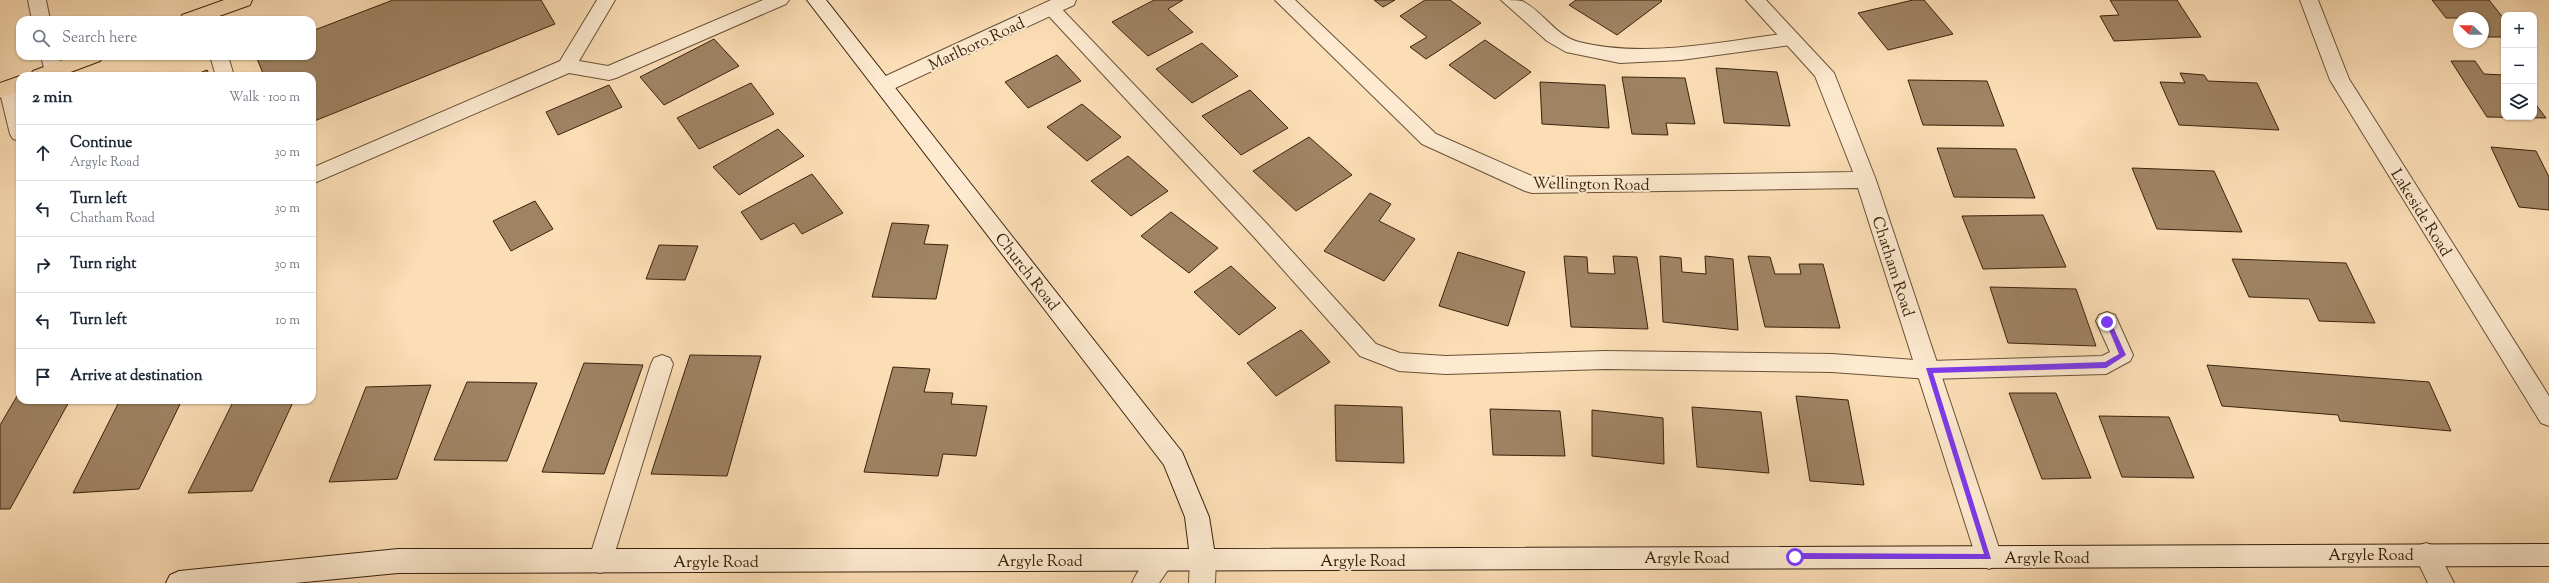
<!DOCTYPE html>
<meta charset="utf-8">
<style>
body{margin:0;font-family:"Sorts Mill Goudy",serif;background:#f6f6f7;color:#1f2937}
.controls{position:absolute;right:12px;top:12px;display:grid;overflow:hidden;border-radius:8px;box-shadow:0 1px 3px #0004}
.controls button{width:36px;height:36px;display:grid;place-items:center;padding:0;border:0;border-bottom:1px solid #e0e1e3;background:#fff;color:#1f2937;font:20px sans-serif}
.compass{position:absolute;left:2453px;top:12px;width:36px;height:36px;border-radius:50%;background:#fff;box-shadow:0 1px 3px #0004;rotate:292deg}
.stop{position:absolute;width:12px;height:12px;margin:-9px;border:3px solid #7c3aed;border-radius:50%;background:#fff}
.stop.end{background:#7c3aed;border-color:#fff;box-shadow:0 1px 4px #0008}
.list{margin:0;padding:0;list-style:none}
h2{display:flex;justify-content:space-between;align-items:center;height:52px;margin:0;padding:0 16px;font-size:17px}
h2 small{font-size:13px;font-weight:400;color:#747a83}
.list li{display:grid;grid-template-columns:26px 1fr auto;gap:12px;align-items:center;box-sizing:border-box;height:56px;padding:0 16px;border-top:1px solid #e0e1e3}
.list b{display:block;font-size:15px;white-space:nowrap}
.list p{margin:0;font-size:13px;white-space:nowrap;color:#747a83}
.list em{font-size:13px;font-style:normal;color:#747a83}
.icon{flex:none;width:22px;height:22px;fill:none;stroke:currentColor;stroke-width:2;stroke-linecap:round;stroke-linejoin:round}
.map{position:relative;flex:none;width:2549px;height:583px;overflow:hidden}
.search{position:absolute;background:#fff;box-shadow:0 1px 3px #0004;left:16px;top:16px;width:300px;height:44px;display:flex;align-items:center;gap:10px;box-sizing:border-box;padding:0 14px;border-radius:12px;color:#747a83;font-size:15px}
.panel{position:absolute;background:#fff;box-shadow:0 1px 3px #0004;left:16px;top:72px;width:300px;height:332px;border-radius:12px}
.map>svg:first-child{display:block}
.building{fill:#9f8464;stroke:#3a220c}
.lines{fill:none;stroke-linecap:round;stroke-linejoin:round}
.lane-casing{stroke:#6a5136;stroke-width:2}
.street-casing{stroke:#6a5136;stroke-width:2}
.secondary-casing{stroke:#3a220c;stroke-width:2}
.highway-casing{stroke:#3a220c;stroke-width:2}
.lane{fill:#fdead0;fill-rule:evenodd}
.street{fill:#fdead0;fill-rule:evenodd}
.secondary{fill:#fdead0;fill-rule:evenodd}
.highway{fill:#fcdeb6;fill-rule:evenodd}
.route{fill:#7c3aed}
.labels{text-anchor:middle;stroke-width:4;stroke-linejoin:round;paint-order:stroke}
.street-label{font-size:16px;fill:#3a220c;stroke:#fdead0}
</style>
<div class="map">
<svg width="2549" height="583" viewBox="0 0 2549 583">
<rect width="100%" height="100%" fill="#fcdeb6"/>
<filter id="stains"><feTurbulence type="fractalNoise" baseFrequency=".005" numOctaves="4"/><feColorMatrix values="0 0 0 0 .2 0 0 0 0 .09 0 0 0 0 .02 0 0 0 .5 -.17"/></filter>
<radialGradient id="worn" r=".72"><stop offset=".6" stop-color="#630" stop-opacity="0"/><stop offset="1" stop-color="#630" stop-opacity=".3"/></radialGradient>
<!-- building -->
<path class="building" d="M393,0H541L555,24L312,122V76H264L256,56H312V31Z
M1154,0H1183L1168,9L1193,32L1148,56L1112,22Z
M1374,0H1395L1383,7Z
M1425,0H1450L1481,23L1426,59L1410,47L1427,37L1400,16Z
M1576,0H1660L1662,1L1617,35L1569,5Z
M1913,0H1924L1953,34L1888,50L1858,13Z
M2110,0H2177L2201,37L2114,41L2100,16L2119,15Z
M2432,0H2489L2504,19V37H2483V18H2446Z
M714,39L739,66L664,105L640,77Z
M1485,40L1531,72L1495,99L1449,65Z
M1202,43L1238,76L1192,103L1156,69Z
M1057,55L1081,81L1028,108L1005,82Z
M2451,61H2475L2484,74L2504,75V117H2534V102L2546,118L2487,117Z
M1716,68L1777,72L1790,126L1724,123Z
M207,70L210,76H192Z
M2180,73L2204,75L2208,81L2257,83L2279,130L2179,125L2160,82L2185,83Z
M1622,77L1685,78L1695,124L1666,123L1668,135L1632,134Z
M1908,80L1987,81L2004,126L1923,125Z
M1540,82L1605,85L1609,128L1542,124Z
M751,83L774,114L699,149L677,118Z
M609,85L622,107L558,135L546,112Z
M1250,90L1288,128L1241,155L1202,116Z
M1082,104L1121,137L1087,161L1047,127Z
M778,129L804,156L739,195L713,167Z
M1309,137L1352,175L1296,211L1253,171Z
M2491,147L2536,151L2549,177V210L2519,207Z
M1937,148L2016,149L2035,198L1954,197Z
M1128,156L1168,191L1131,216L1091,181Z
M2132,168L2214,171L2242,232L2157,229Z
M812,174L843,213L802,234L794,223L761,240L741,212Z
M1370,193L1391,204L1379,221L1415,239L1384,281L1324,251Z
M535,201L553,229L511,251L493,221Z
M1171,212L1218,248L1189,273L1141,236Z
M2043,215L2066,267L1983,269L1962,216Z
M892,223L929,225L924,244L948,245L936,299L872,297Z
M659,245L698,246L685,280L646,279Z
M1458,252L1525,272L1508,326L1439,306Z
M1564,256L1587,257L1588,273L1615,274L1613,256L1637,257L1648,329L1571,327Z
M1660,256L1681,258L1682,272L1706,274L1705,256L1733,259L1738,330L1663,322Z
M1748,256L1770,257L1775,274H1801L1799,264H1823L1840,328L1765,327Z
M2232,259L2346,263L2375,323L2319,321L2309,299L2249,297Z
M1231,266L1276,308L1239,335L1194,292Z
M1990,287L2076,289L2096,346L2008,343Z
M1301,330L1330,362L1276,396L1247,363Z
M690,355L761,356L727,476L651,474Z
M584,363L643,365L604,474L542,472Z
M2207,365L2429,382L2451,431L2340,421L2338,415L2222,406Z
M893,367L930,369L924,392L953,393L951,404L987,406L976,456L943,454L938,476L864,472Z
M467,382L537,383L507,461L434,460Z
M431,385L397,479L329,482L366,387Z
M20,391V400H70L10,509H0V425Z
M2009,393H2056L2091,478L2042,479Z
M1796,396L1848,400L1864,485L1810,481Z
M120,400H182L139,489L73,493Z
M234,400H294L252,491L188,493Z
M1335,405L1402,407L1404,463L1336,461Z
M1692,407L1761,412L1769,473L1697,467Z
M1490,409L1560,411L1565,456L1493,455Z
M1592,410L1663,418L1664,464L1592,456Z
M2099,416L2169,417L2194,478L2122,477Z"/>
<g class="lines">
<defs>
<path id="lane" d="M28,0H46L50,20H32Z
M597,0H615L579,61L608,66L763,0H789L786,4L616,78L609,80L569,73L312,184V168L560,61Z
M1501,0C1507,0 1517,0 1522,1C1543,11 1555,36 1579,42C1648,59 1722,41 1791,33L1797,34L1800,39L1797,44L1791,45L1681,60L1620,63L1566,52L1547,41Z
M1051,2L1057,4L1268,225L1376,344L1400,353L1446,356L1605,351L1832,354L1929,361L2102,356L2110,352L2096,321L2099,315L2107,312L2115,315L2133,355L2130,361L2106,374L1929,379L1832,372L1605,369L1446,374L1399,371L1360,356L1254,237L1045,12L1042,8L1045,4Z
M41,56H59L62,71L60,76H46Z
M210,56H228L234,76H216Z
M8,81L15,83L20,98V141L13,139L10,134L0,93L1,83Z
M662,355L670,358L673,364L612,562L608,570L600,573L592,570L588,562L651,364L654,358Z
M1163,549L1171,552L1175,560L1159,583H1132C1138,570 1149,554 1163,549Z"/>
<path id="street" d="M1051,0H1076L1074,5L891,90L884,92L877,90L874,85L877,80Z
M1275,0H1295L1436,134L1534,177L1853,172L1815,76L1746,0H1766L1834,73L1876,180L2002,557L1998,565L1989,569L1980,565L1976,557L1858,188L1532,193L1525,191L1422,144Z
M2300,0H2318L2349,79L2549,396V426L2541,423L2330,80Z
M2426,543L2435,546L2454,583H2428L2414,554L2417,546Z
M1203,547L1212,551L1216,559L1215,583H1189L1190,559L1194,551Z"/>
<path id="secondary" d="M807,0H826L1182,452L1209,517L1214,549L2549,544V566L398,573L295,583H166L170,575L179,571L398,549H1189L1185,517L1164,465Z"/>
<path id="highway" d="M224,0H252L250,5L208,20H180L182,15Z
M73,56H103L100,61L60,76H30L33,71Z
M20,76V91L0,98V83Z"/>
</defs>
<!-- lane casing -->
<use href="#lane" class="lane-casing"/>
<!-- street casing -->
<use href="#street" class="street-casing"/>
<!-- secondary casing -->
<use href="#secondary" class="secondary-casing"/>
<!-- highway casing -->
<use href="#highway" class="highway-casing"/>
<!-- lane -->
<use href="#lane" class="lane"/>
<!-- street -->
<use href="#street" class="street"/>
<!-- secondary -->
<use href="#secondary" class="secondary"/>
<!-- highway -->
<use href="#highway" class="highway"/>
</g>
<!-- route -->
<path class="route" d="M2105,320H2110L2126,355L2106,368L1933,373L1991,559H1792L1791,557L1795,553L1984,554L1926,368L2105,362L2119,354Z"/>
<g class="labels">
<!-- street labels -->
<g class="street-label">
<text transform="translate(976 43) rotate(-25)" y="6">Marlboro Road</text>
<text transform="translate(1591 183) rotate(1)" y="6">Wellington Road</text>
<text transform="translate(2422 212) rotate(58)" y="6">Lakeside Road</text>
<text transform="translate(1894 266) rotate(72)" y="6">Chatham Road</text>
<text transform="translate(1028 271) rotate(52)" y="6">Church Road</text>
<text x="2371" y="560">Argyle Road</text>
<text x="1687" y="563">Argyle Road</text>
<text x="2047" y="563">Argyle Road</text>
<text x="1040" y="566">Argyle Road</text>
<text x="1363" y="566">Argyle Road</text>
<text x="716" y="567">Argyle Road</text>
</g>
</g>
<rect width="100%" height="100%" filter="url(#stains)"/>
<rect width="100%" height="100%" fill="url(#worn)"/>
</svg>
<div class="controls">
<button>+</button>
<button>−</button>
<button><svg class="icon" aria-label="layers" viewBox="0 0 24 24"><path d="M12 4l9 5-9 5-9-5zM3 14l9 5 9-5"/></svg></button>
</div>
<svg class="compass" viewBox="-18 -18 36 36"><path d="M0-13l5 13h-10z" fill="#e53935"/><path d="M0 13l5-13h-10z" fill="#747a83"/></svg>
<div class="stop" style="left:1795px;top:557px"></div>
<div class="stop end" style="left:2107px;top:322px"></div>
<div class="search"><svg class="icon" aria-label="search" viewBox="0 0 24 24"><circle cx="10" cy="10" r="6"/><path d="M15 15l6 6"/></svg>Search here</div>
<section class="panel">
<h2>2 min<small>Walk · 100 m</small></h2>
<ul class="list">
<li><svg class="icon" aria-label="ahead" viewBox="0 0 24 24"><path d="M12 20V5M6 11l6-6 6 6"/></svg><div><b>Continue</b><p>Argyle Road</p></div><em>30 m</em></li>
<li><svg class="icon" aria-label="left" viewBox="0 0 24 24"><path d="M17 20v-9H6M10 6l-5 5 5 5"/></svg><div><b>Turn left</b><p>Chatham Road</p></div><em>30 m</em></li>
<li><svg class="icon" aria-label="right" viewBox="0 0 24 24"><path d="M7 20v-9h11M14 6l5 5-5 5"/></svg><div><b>Turn right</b></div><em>30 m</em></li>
<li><svg class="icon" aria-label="left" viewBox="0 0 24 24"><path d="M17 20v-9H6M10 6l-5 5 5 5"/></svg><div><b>Turn left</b></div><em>10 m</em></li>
<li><svg class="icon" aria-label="arrive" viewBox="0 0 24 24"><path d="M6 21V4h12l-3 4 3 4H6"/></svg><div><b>Arrive at destination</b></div></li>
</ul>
</section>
</div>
